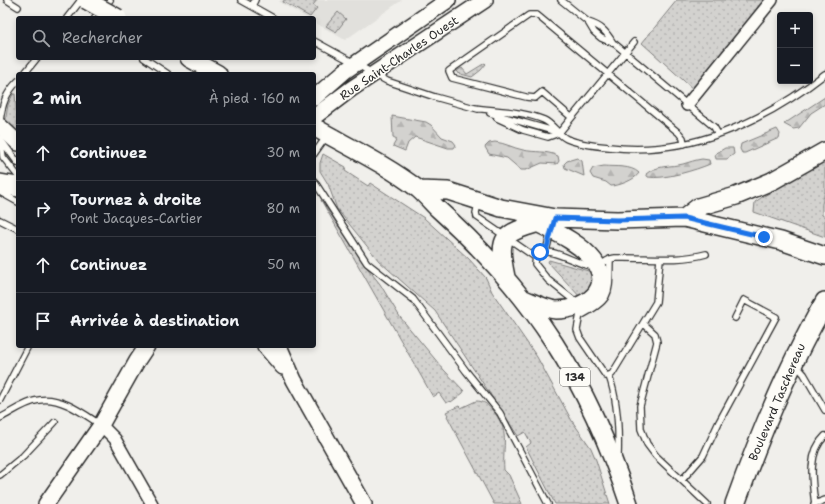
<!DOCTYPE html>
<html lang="fr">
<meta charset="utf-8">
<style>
body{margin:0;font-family:"Shantell Sans",sans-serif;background:#242831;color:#f1f3f6}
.controls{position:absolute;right:12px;top:12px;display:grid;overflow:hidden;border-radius:4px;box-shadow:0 2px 6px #0003}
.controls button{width:36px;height:36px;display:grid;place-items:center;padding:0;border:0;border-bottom:1px solid #363941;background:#171b24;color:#f1f3f6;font:20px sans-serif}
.stop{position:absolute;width:12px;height:12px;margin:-9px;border:3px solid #1a73e8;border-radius:50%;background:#fff}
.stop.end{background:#1a73e8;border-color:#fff;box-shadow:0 1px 4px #0008}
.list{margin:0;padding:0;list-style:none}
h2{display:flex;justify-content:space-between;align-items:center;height:52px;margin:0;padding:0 16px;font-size:17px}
h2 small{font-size:13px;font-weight:400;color:#9ea1a6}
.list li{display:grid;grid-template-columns:26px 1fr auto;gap:12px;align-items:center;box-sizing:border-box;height:56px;padding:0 16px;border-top:1px solid #363941}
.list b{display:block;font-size:15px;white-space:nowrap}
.list p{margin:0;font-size:13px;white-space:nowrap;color:#9ea1a6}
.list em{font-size:13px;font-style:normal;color:#9ea1a6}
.icon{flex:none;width:22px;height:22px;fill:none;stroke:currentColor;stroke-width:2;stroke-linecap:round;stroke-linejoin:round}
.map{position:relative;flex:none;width:825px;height:504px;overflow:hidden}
.search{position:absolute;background:#171b24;box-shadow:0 2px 6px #0003;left:16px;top:16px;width:300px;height:44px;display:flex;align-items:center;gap:10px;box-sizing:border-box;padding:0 14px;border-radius:4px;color:#9ea1a6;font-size:15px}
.panel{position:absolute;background:#171b24;box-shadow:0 2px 6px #0003;left:16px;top:72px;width:300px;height:276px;border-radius:4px}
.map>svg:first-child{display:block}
.built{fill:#e1e0dc}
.grass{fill:url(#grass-dots);stroke:#7f7e7d}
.forest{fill:url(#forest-firs);stroke:#7f7e7d}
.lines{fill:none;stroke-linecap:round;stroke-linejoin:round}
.lane-casing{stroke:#2b2b2b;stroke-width:8}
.street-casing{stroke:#2b2b2b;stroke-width:14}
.secondary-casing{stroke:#2b2b2b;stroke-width:18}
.primary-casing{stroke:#2b2b2b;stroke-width:20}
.highway-casing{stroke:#2b2b2b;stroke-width:22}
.lane{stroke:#fdfcf7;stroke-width:5.5}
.street{stroke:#fdfcf7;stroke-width:11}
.secondary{stroke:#fdfcf7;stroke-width:15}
.primary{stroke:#fdfcf7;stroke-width:17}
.highway{stroke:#fdfcf7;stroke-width:19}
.primary-bridge-casing{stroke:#2b2b2b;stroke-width:20;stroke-linecap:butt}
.primary-bridge{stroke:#fdfcf7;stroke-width:17}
.route{stroke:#1a73e8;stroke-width:5}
.labels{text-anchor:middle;stroke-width:3;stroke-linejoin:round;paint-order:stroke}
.shield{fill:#fdfcf7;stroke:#6a6a68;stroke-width:1}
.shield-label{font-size:11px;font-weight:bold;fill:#2b2b2b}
.street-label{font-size:12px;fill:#2b2b2b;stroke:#fdfcf7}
</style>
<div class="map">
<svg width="825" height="504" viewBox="0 0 825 504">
<defs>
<pattern id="grass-dots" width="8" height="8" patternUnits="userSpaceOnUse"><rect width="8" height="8" fill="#d3d2cf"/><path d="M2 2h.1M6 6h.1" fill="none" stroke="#b5b4b2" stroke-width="1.8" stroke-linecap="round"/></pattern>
<pattern id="forest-firs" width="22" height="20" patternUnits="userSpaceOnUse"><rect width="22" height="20" fill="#d3d2cf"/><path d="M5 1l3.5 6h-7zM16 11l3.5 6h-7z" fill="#b5b4b2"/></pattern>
</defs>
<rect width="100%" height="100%" fill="#f0efeb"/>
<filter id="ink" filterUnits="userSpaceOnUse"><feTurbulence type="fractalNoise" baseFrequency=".025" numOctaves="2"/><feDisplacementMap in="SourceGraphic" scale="8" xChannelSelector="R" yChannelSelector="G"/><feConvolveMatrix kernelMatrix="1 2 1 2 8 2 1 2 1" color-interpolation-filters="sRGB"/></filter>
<g filter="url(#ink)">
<!-- built -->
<path class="built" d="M281,0H402L345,40L314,22V18H307L279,2Z"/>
<!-- grass -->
<path class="grass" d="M284,0H317L313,5L317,8L310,17L283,2Z
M677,0H767L694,90L642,43Z
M338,12L346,19L336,32L326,26Z
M485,63L486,64L481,70L472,77L457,73L458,70L462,68L467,74Z
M13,94H15L18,136L5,123L8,105Z
M323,154L346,167L345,171L368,186L370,183L424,218L469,259L486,278L492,292L537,357L572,421L591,448L596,460L610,504H555L526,447L531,443L525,432L518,436L435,311L379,261L337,209L328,184L320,171V163Z
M825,161V191L822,204V215L825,217V237L754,212L755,202L764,196Z
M321,200L364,264L380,284L400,317L444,370L464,391L463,393L451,402L450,401L446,403L439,393L433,397Z
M549,260L592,272L596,281L581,298L548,262Z
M476,401C484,401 487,404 492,410C511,430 502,446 504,470L509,475L522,504H494L447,416L448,415L446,412L459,406L461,408Z"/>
<!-- forest -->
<path class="forest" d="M825,97V104L811,113L799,128L793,129L784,124Z
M392,116L426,122L431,125L442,137L453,141L456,145L454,148H448L415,137L408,143L405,151L393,146L397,139L393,137Z
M777,129L780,134L779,138L745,153H742L740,149L741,144Z
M495,142C505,143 513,148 523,150C536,153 545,150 558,156L559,161L557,164L542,163L526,170H521L507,158L489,154L485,147L489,143Z
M725,148H733L734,154L727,159H716L715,154Z
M577,158L582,161L584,176L565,168L564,164L567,161Z
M702,159L709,160L710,164C696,170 663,180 648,177L646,174C656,165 671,167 683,164C690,162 695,160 702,159Z
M604,166C615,167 631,165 639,173C635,180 618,186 611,186L606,182L593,178L590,173L593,168Z"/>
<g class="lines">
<defs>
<path id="lane" d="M7,0L18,7
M241,0L273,18
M561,0L588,22L594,32L601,38L615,44L714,127L718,134
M252,6L255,0
M67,18L81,0
M95,18L110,0
M588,22C601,26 606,31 613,43
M314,41L387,81L435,97L478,109
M144,58L168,74
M24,74L37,58
M475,108C497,111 523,111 544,120C553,124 558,135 567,139C579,144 596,146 609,147C688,157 764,122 825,74
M490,113L557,132
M571,117L542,92L535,98L526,97L452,78L449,71L529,15H537L679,133L683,138L684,144
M497,118L523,130L548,137L559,133L634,42
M0,121C2,104 6,93 18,81
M0,138L3,157L18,176
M1,140L18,163
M314,154L326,137
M314,181L367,263L413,299L466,371L500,413L548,504
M0,192L18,202
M478,204L476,213L477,217L535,257
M0,220L18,229
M546,251L551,231
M660,259L656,302L612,374L606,376L580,338L577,330L580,314L576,305L572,299L548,280L535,264L536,255C547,244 576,264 590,266C601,268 605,259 615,258C646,257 677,262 706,254
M580,316C613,299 609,294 610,259
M644,324L655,334L657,342L640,406L641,429L647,444L656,456L707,504
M796,365L804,374L825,410
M609,376C618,401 619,431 618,457
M0,400L28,346
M0,418C12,412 25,402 39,400C61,396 84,414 101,425
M0,475L23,456L55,422
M682,480L703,456L719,422L776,317L744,300L735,318
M814,504L825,500
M815,504C812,482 807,453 825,436"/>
<path id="street" d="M687,105L772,0
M101,425L115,439L152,504"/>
<path id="secondary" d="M314,98L345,71L448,0
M314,117L351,89L485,0
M0,126L18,143
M265,346L283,367
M279,346L294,380L364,504
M46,504L101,425L137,361L147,346"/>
<path id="primary" d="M189,58L218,74
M314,127C349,147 387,165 418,189C425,195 431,202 437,208C534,295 588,381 629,504
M419,190L448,191L501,208L555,218L617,220L684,218L781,241L825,256
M684,218L698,207L736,196L772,181L825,151
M506,277C497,235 502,234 542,222
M524,299C534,303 546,309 556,310C584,310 615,290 594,261C578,240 550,230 527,218"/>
<path id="highway" d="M0,184L18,187
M735,504C760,434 788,366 825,302"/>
</defs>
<!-- lane casing -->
<use href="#lane" class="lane-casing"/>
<!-- street casing -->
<use href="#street" class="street-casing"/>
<!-- secondary casing -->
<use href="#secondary" class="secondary-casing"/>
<!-- primary casing -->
<use href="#primary" class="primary-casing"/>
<!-- highway casing -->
<use href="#highway" class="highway-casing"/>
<!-- lane -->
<use href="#lane" class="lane"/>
<!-- street -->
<use href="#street" class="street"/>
<!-- secondary -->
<use href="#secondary" class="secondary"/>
<!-- primary -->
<use href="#primary" class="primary"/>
<!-- highway -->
<use href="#highway" class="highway"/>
<defs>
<path id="primary-bridge" d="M86,0L118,18"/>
</defs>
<!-- primary-bridge casing -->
<use href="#primary-bridge" class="primary-bridge-casing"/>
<!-- primary-bridge -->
<use href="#primary-bridge" class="primary-bridge"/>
</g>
</g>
<g class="lines" filter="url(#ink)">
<!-- route -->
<path class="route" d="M540,252L546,251L555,218L617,220L684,218L764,237"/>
</g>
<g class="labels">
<!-- shield labels -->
<rect class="shield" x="560" y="368" width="30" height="18" rx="3"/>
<g class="shield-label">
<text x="575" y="381">134</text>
</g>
<!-- street labels -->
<g class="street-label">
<text transform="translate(399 58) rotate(-34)" y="4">Rue Saint-Charles Ouest</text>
<text transform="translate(777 402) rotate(-67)" y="4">Boulevard Taschereau</text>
</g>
</g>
</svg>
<div class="controls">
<button>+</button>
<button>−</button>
</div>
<div class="stop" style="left:540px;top:252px"></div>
<div class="stop end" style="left:764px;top:237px"></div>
<div class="search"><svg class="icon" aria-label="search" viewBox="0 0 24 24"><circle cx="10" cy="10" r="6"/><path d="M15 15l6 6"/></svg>Rechercher</div>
<section class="panel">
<h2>2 min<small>À pied · 160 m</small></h2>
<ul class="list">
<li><svg class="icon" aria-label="ahead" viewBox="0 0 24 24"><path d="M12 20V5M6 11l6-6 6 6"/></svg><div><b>Continuez</b></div><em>30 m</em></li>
<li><svg class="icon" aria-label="right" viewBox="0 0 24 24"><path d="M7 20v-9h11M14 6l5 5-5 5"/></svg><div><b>Tournez à droite</b><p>Pont Jacques-Cartier</p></div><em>80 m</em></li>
<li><svg class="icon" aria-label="ahead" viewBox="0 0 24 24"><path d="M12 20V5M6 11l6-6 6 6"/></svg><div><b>Continuez</b></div><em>50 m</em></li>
<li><svg class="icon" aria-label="arrive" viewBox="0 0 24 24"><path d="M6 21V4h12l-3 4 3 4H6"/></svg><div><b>Arrivée à destination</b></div></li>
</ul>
</section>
</div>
